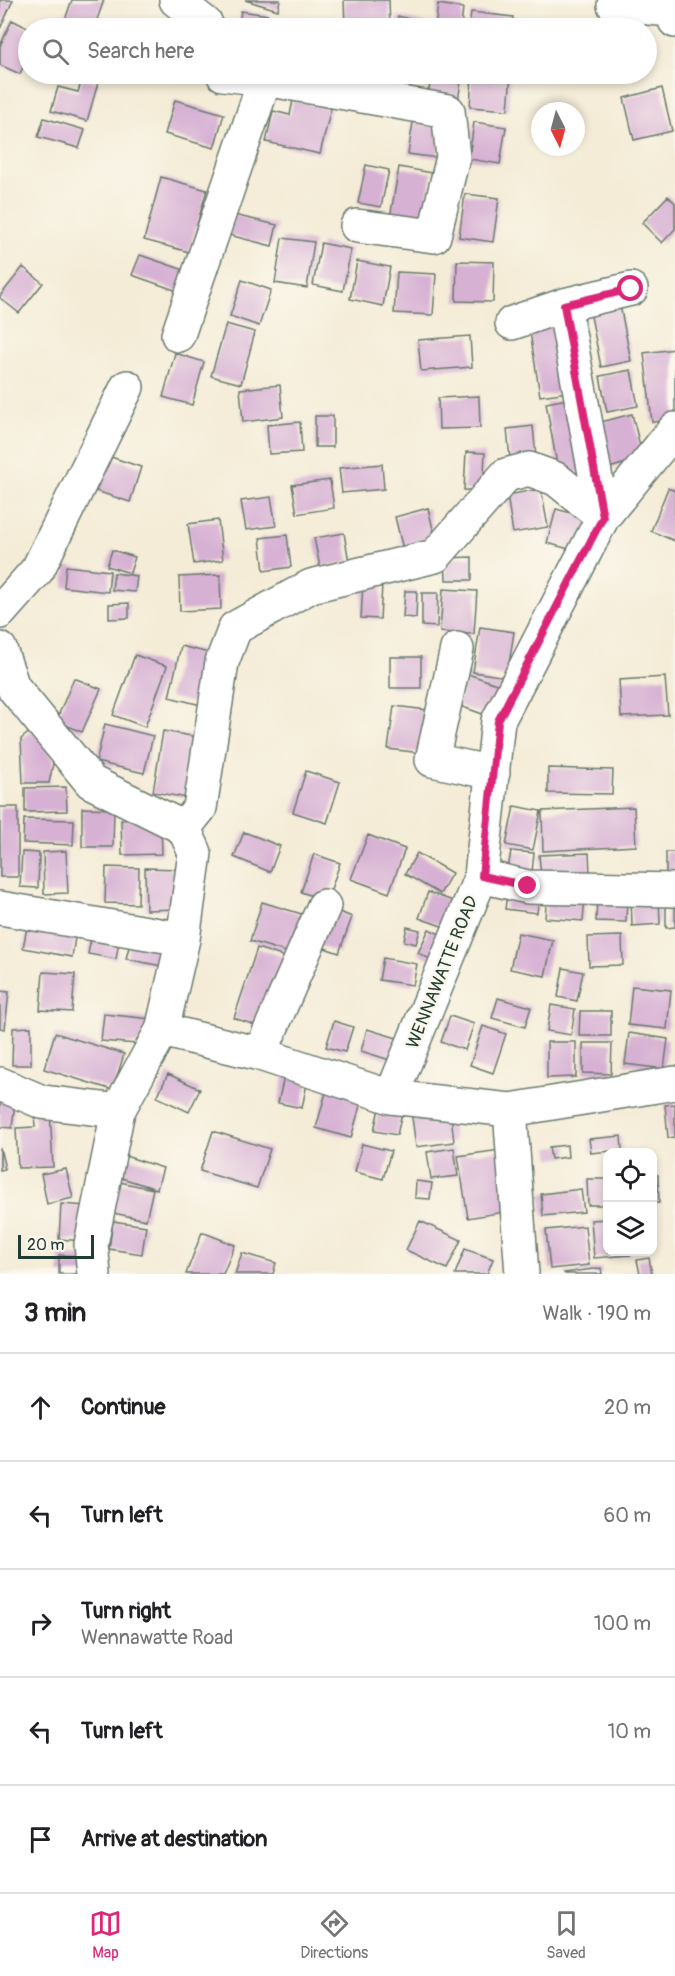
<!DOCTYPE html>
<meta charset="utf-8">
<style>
body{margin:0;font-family:Pangolin,sans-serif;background:#f2f2f2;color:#202124}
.controls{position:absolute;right:18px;bottom:18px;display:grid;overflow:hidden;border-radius:12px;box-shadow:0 3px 9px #0003}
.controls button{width:54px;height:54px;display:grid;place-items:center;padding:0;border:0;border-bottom:2px solid #e0e0e0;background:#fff;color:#202124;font:30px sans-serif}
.compass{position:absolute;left:531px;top:102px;width:54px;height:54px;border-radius:50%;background:#fff;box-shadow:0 3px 9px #0003;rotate:174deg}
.scale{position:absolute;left:18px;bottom:15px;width:76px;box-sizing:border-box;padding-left:6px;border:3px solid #1f3d34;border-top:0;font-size:16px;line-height:21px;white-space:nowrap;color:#1f3d34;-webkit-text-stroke:4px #fbf7ec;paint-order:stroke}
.stop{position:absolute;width:18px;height:18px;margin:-14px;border:4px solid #db2777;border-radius:50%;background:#fff}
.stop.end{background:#db2777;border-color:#fff;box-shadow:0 2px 6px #0008}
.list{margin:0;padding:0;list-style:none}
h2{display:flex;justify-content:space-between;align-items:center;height:78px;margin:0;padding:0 24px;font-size:26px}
h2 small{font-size:20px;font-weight:400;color:#757577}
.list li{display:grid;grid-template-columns:39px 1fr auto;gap:18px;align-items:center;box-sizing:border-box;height:108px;padding:0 24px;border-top:2px solid #e0e0e0}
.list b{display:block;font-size:22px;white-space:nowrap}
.list p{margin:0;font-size:20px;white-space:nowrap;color:#757577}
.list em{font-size:20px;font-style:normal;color:#757577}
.icon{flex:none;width:33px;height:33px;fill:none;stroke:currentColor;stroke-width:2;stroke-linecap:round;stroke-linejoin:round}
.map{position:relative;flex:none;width:675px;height:1274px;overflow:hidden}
.search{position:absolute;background:#fff;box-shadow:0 3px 9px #0003;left:18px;right:18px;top:18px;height:66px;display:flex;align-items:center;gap:15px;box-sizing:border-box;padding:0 21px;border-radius:33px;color:#757577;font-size:22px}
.sheet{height:618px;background:#fff}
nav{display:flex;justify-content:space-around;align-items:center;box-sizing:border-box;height:84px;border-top:2px solid #e0e0e0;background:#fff;font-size:16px;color:#757577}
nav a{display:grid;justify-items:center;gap:3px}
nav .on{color:#db2777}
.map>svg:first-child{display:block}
.building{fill:#d7b1d4}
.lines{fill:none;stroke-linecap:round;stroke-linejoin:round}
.minor-casing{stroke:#6a7a6d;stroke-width:36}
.minor{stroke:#fff;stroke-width:33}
.route{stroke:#db2777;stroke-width:8}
.labels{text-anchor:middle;stroke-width:5;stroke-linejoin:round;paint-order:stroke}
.street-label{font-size:18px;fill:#1f3d34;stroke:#fbf7ec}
</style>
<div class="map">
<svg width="675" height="1274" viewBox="0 0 675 1274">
<rect width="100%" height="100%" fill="#fbf7ec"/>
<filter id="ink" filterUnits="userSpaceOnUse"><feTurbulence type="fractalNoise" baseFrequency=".0167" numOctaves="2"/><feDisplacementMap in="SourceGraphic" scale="12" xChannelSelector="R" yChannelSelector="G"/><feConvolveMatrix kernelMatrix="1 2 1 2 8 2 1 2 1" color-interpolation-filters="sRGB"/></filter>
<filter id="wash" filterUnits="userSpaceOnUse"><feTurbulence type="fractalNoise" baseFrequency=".008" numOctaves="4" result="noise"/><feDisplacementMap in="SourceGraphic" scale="24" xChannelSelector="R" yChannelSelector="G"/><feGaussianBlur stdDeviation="1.35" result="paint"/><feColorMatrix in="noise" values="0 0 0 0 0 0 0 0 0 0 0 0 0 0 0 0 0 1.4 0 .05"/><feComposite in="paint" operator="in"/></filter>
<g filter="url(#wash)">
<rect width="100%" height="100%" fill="#f4ecd7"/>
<g id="blocks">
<!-- building -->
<path class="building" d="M0,0H13L0,29Z
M72,0H104L94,28H62Z
M245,0H280L278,10Z
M344,0H389L390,28H345Z
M438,4L463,8L461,28H435Z
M241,11L268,15L266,28H238Z
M471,12L513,17L511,28H469Z
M398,16L432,26L431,28H395Z
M621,17L623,28H585L584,25Z
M12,20L28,28V55L20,74L0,65V46Z
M431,74H462L458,102L428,98Z
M472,74H511L508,110L470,107Z
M82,79L98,83L87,121L51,111L58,87L78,92Z
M662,88L672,131L634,140L624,98Z
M175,100L224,114L214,148L165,134Z
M293,100L331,108L320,154L266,142L273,111L290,115Z
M44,118L85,130L79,148L38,137Z
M413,122L442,126L438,158L408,154Z
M474,122L506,127L500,164L469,159Z
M366,165L389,170L381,207L358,203Z
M399,167L432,173L422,224L390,218Z
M161,177L207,190L189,252L144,240Z
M465,194L499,198L493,242L459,237Z
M668,196L675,203V229L662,243L642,223Z
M234,215L277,225L272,246L229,235Z
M282,238L314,242L307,288L275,283Z
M321,243L351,249L343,291L313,285Z
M140,255L190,272L183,293L132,275Z
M357,261L390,267L383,306L350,299Z
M457,261L494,262L493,302L456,301Z
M23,267L43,283L19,313L0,298V296Z
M397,272L436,274L433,315L394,313Z
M242,280L271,290L259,326L230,316Z
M620,305L631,361L601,367L590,311Z
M565,320L576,391L540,396L529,325Z
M226,324L255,332L241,384L211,376Z
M470,336L472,367L421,371L418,340Z
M675,349V420L652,422L644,353Z
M175,353L204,362L192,405L163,397Z
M631,370L638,406L607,412L600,376Z
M280,385L283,417L243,422L240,389Z
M479,396L480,428L439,429L438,398Z
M578,397L591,470L559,476L546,403Z
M632,414L643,458L609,468L597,423Z
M315,416H333V447H315Z
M300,422L302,452L269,454L267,425Z
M533,426L536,457L510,459L507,429Z
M466,452L485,453L483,490H464Z
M108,456L141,467L130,502L96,491Z
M382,464L384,489L342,493L339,468Z
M330,480L334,508L297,514L292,485Z
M668,488L675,491V541L651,531Z
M541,489L548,527L513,533L507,495Z
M271,497L276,526L246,530L241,501Z
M428,508L436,541L403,549L395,517Z
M556,509L589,518L580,552L547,543Z
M218,520L223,560L194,564L188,524Z
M344,533L349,562L320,567L314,538Z
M287,535L291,567L264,571L260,538Z
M112,550L135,557L130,573L107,566Z
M472,557V580H446L445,558Z
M66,566L110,571L108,592L64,587Z
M114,573L137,576L135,592L112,590Z
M220,575L221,609L180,611L179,577Z
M363,584L382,585L380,619L361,618Z
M443,589L477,591L474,634L440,632Z
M405,591H417L416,618L403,617Z
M422,593H438L437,627L422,626Z
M129,603V618L109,619V604Z
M480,627L514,632L507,677L473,672Z
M181,646L213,654L201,705L169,697Z
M135,655L167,666L145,727L113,715Z
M390,657H421V688H390Z
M468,674L505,687L494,718L457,705Z
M665,677L668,715L621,717L619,680Z
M74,678L101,689L82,732L56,721Z
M394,706L427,710L421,753L388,749Z
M105,724L153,736L144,773L96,762Z
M32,730L54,759L49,783H23L21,739Z
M163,731L203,738L193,799L153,792Z
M548,768L613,770L612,794L548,793Z
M306,771L340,782L327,823L293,812Z
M66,787L67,811L25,812V788Z
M514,806L541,811L533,850L506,845Z
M0,807H18V877H0Z
M634,807L636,846L543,851L542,811Z
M82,808L114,809L113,847H82Z
M24,819L74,820L73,845L23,843Z
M161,819L162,854L122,855L121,820Z
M244,832L280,846L270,872L234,857Z
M368,835L405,849L389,893L351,879Z
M66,851L68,893L44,894L43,852Z
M511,851L534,853L532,872L508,870Z
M22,852L39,853L38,888L20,887Z
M666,852H675V882H666Z
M417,853L452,873L440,894L405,874Z
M589,853L590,873L541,876L539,855Z
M314,854L340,863L327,901L301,892Z
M106,867L139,868L138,904L105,903Z
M145,868L180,869V909L146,910Z
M508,886L540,890L537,913L505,909Z
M428,892L456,902L447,928L419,918Z
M547,893L585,896L583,921L545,918Z
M597,898L627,900L626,922L596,921Z
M659,898L660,924L632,926L631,900Z
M666,901H675V927L666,928Z
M262,902L305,915L293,954L250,941Z
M332,909L352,917L339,953L319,946Z
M28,922L76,931L72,957L23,948Z
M407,927L420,930L416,944L404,941Z
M429,929L446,937L434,961L418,953Z
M92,932L120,936L116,959L88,954Z
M518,933L553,940L545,976L510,969Z
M132,935L172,944L167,967L126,959Z
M622,936L623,965L589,966L588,937Z
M257,948L288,958L264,1028L234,1018Z
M383,958L417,964L413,985L379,980Z
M563,968L583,972L577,1001L558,997Z
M43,972L75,974L72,1012L40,1010Z
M632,986L671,990L667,1029L628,1025Z
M0,991L9,992L5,1029L0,1028Z
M498,998L531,1007L525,1027L492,1018Z
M551,1005L575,1009L571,1035L547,1031Z
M580,1011H611V1036H579Z
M104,1014L151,1019L149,1045L101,1041Z
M450,1016L474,1024L465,1050L441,1042Z
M334,1021L353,1027L345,1052L326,1047Z
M483,1026L506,1034L493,1073L470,1065Z
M31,1027V1065H12L13,1028Z
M367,1029L397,1038L390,1060L361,1051Z
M55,1033L124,1054L113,1090L44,1069Z
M629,1033L668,1039L664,1069L625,1064Z
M547,1042H576V1077L547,1078Z
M583,1043H612L611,1074L583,1073Z
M286,1068L309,1073L302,1108L278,1103Z
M168,1074L200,1089L189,1112L157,1097Z
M328,1085L363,1095L351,1138L316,1128Z
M381,1099L404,1104L397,1135L374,1131Z
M0,1101L15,1102L12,1128L0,1127Z
M675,1104V1137L668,1138L665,1105Z
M450,1105L454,1142L416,1147L411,1110Z
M50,1110L53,1167L18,1168L16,1128L35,1127L34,1111Z
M213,1131L270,1149L257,1188L200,1171Z
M621,1136L622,1150L591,1153L589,1139Z
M362,1144L391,1151L383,1179L355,1172Z
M567,1145L568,1157L551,1159L549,1147Z
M0,1148L5,1169L0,1170Z
M454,1148L458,1176L431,1179L427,1152Z
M500,1150L510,1211L468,1218L458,1156Z
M119,1154L163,1168L157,1189L112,1175Z
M66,1169L73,1198L47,1204L41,1174Z
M652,1175H658L659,1203H652Z
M587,1179H608V1205H588Z
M110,1180L153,1189L146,1220L104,1211Z
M416,1181L432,1183L430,1199L415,1198Z
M581,1189L584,1212L543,1216L541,1194Z
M61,1204L87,1206L84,1241L59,1239Z
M608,1219V1252H629L630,1255L594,1258L591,1220Z
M113,1221L146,1226L142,1254L109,1249Z
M420,1221L461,1240L447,1269L406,1250Z
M585,1226L589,1265L550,1269L546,1230Z
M202,1232L235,1245L223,1274H186Z
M465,1249L493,1259L487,1274H455Z
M242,1253L276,1263L273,1274H235Z
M59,1255L86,1256V1274H59Z
M649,1258L652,1274H640L637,1260Z
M601,1268L602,1274H565L564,1273Z"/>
</g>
</g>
<g filter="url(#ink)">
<use href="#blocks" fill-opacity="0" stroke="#6a7a6d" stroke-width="1.5"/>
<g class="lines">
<defs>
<path id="minor" d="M176,0L206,24
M614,5L672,10L675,21
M223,74L265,79L448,111L453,157L434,236L357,226
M512,323L564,305L631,289
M178,335L265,79
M675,429L603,517L498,721L481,876L391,1097L510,1110L675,1083
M0,612L38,569L127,387
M0,649L13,687L91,782L184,828L195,853L183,939L162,1030L260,1054L391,1097
M457,649L432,760L493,773
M184,828L200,808L222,662L235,628L311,586L435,556L506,475L529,469L556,479L603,517L564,305
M481,876L528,887L675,890
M0,908L183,939
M260,1054L324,906
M0,1084L42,1102L118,1111
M510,1110L522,1274
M94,1274L91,1244L118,1111L162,1030"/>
</defs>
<!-- minor casing -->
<use href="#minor" class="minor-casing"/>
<!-- minor -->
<use href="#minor" class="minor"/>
</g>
</g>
<g class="lines" filter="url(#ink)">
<!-- route -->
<path class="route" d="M528,886L482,876L498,721L603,517L564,305L631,289"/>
</g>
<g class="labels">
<!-- street labels -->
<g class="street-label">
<text transform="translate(442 972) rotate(-68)" y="6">WENNAWATTE ROAD</text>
</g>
</g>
</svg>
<div class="controls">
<button><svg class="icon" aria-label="locate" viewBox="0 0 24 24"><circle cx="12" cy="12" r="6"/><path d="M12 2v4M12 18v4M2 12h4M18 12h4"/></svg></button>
<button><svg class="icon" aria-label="layers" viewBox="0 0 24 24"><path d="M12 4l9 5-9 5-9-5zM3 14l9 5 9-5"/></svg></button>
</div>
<svg class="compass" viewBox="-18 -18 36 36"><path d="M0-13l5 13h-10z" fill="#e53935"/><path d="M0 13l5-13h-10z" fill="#757577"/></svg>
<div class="scale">20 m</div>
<div class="stop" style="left:631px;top:289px"></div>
<div class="stop end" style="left:528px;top:886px"></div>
<div class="search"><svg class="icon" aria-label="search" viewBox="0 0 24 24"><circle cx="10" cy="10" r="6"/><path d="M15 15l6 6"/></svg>Search here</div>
</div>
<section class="sheet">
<h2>3 min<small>Walk · 190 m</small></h2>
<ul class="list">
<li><svg class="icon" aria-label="ahead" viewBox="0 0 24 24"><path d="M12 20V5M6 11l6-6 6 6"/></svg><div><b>Continue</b></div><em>20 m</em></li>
<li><svg class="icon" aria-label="left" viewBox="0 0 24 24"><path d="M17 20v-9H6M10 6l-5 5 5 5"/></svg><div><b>Turn left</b></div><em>60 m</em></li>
<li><svg class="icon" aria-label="right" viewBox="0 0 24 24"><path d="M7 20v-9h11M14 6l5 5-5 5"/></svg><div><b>Turn right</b><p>Wennawatte Road</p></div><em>100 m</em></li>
<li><svg class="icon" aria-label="left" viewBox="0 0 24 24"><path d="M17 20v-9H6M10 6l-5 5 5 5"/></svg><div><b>Turn left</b></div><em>10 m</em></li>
<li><svg class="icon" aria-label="arrive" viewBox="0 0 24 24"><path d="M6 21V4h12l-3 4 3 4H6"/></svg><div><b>Arrive at destination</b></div></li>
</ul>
</section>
<nav>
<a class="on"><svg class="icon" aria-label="map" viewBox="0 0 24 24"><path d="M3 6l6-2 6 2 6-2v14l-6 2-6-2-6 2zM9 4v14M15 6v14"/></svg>Map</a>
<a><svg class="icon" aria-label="directions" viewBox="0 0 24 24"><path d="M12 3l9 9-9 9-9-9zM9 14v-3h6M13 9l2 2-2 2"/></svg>Directions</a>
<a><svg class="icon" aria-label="saved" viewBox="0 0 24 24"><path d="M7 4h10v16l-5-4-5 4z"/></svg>Saved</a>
</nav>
